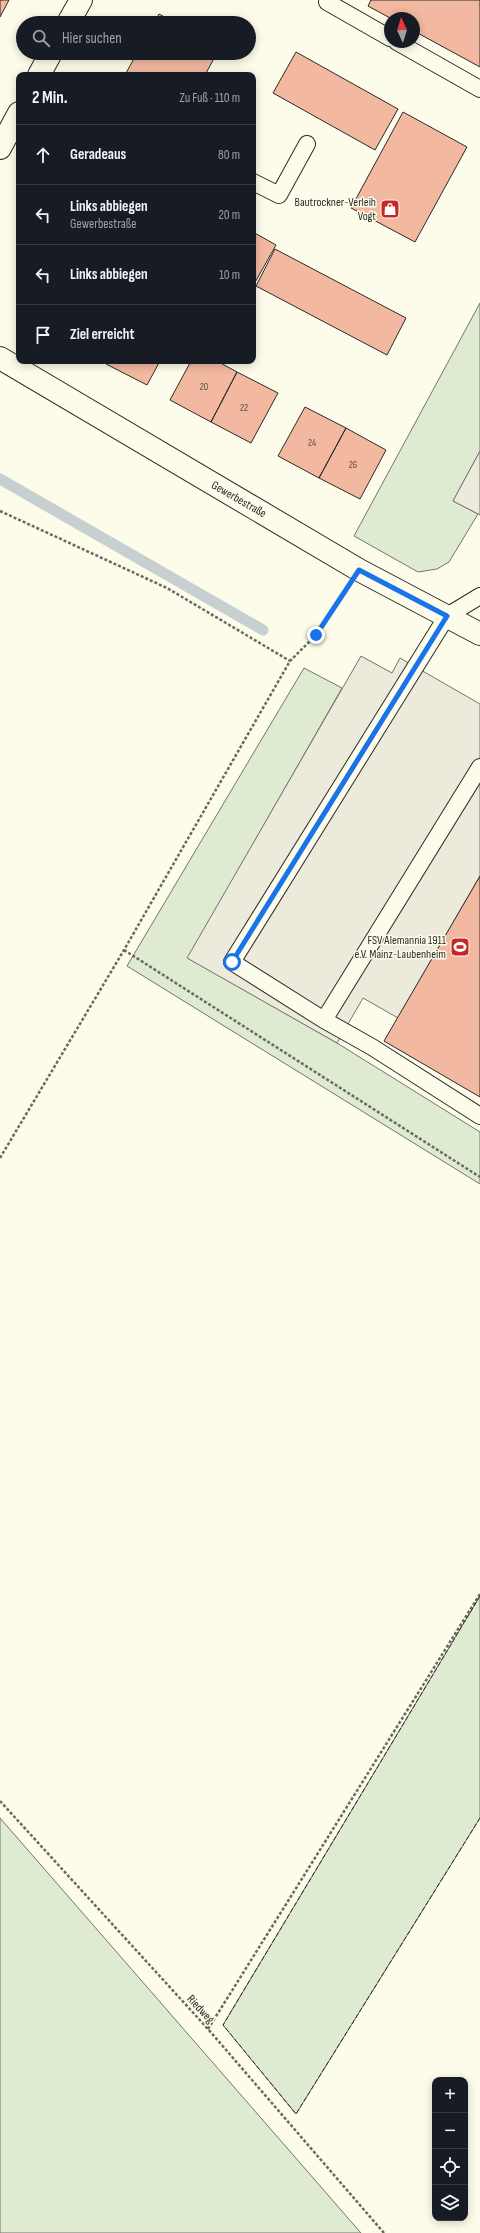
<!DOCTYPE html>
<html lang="de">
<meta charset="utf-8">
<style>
body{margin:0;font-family:"Sofia Sans Condensed",sans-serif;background:#242831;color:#f1f3f6}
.controls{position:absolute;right:12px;bottom:12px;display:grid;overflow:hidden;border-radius:8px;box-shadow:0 2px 10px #0003}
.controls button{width:36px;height:36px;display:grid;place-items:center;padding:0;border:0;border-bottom:1px solid #363941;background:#171b24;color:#f1f3f6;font:20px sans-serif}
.compass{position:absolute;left:384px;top:12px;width:36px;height:36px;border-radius:50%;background:#171b24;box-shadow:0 2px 10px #0003;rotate:356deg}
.stop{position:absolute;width:12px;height:12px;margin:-9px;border:3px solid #1a73e8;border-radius:50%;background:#fff}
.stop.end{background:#1a73e8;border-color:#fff;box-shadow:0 1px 4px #0008}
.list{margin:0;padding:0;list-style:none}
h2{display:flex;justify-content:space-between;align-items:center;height:52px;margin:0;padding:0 16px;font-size:17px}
h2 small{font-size:13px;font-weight:400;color:#9ea1a6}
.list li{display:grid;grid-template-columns:26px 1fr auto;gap:12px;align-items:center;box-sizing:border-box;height:60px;padding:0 16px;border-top:1px solid #363941}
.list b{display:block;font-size:15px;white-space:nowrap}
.list p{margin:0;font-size:13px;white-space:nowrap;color:#9ea1a6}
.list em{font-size:13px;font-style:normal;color:#9ea1a6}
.icon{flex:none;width:22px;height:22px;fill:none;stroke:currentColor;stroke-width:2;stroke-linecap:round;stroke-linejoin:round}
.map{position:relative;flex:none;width:480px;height:2233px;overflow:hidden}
.search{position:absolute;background:#171b24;box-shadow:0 2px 10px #0003;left:16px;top:16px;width:240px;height:44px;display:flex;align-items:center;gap:10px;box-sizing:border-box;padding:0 14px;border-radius:22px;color:#9ea1a6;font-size:15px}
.panel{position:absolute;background:#171b24;box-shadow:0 2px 10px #0003;left:16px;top:72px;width:240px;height:292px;border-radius:8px}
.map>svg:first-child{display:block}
.green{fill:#deebd1;stroke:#74746e}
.parking{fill:#eceadb;stroke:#74746e}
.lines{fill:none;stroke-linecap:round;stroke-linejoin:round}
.stream{stroke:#c7d0d0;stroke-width:11}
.building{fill:#f2b8a0;stroke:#2b2b2b}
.lane-casing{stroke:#2b2b2b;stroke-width:18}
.street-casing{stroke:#2b2b2b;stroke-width:24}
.path{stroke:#6a6964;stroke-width:2.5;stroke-dasharray:3 2;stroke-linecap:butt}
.lane{stroke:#fdfbea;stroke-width:16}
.street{stroke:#fdfbea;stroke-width:22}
.fence{stroke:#2b2b2b;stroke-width:1;stroke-dasharray:5 2;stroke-linecap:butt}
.route{stroke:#1a73e8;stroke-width:5}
.labels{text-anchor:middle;stroke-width:3;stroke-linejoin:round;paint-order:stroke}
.number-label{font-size:10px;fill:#5d4e48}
.poi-label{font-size:12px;fill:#2b2b2b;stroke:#fdfbea;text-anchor:end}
.street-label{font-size:12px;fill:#2b2b2b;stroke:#fdfbea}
</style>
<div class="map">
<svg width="480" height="2233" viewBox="0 0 480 2233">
<rect width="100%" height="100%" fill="#fdfbea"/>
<!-- green -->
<path class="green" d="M480,303V451L453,501L478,514L449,562L437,569L418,572L354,536Z
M304,668L342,688L188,958L337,1043L480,1132V1184L127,966Z
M480,1596V1818L296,2114L223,2025Z
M0,1818L361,2233H0Z"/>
<!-- parking -->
<path class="parking" d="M480,451V515L453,501Z
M361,656L392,673L400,658L480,704V876L398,1018L363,998L337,1043L187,958Z"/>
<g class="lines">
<!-- stream -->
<path class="stream" d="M0,479L263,630"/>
</g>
<!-- building -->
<path class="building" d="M0,0H9L0,17Z
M371,0H480V67L414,31V18H390L368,6Z
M159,14L176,23H154Z
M296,52L398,109L375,150L273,93Z
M137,53H217L205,75H125Z
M403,112L467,147L415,242L351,208Z
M253,232L276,245L253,286Z
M275,249L406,318L387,355L256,286Z
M108,361H160L147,385L106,364Z
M191,361H217L237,372L211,422L170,400Z
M237,372L278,393L251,443L211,422Z
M305,407L346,428L319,478L278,456Z
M346,428L386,450L360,499L319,478Z
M480,876V1097L384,1041Z"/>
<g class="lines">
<defs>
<path id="lane" d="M328,0L327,2L390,38
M397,42L480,89
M253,182L279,195L307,144
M480,596L447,616L232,962L324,1020L480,767
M324,1020L372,1047L480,1116"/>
<path id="street" d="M68,23L81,0
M39,75L51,53
M0,148L19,113
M0,358L359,570L480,634"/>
</defs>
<!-- lane casing -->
<use href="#lane" class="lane-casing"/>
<!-- street casing -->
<use href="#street" class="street-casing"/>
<!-- path -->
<path class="path" d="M0,511L167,588L290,661
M124,950L480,1177
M0,1158L124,950L290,661L316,635L342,595
M0,1801L208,2029L384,2233
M208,2029L480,1594"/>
<!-- lane -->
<use href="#lane" class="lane"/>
<!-- street -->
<use href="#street" class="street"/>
<!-- fence -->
<path class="fence" d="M480,1596L223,2025L296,2114L480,1818"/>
</g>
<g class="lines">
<!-- route -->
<path class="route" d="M232,962L447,616L359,570L316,635"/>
</g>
<!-- icons -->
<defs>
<symbol id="shop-square" viewBox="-11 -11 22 22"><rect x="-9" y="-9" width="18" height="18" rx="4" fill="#c62828" stroke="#fdfbea"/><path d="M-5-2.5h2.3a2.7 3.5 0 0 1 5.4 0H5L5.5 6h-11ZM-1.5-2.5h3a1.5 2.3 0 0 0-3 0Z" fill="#fff"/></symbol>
<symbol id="stadium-square" viewBox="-11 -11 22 22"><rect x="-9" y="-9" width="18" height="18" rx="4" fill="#c62828" stroke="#fdfbea"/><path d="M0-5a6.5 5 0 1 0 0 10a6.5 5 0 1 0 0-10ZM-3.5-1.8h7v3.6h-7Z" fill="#fff"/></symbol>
</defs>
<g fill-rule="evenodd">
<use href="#shop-square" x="379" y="198" width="22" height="22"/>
<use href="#stadium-square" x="449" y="936" width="22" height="22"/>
</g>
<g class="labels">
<!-- number labels -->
<g class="number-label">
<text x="204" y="390">20</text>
<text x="244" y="411">22</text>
<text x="312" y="446">24</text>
<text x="353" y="468">26</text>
</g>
<!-- poi labels -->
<g class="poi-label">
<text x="376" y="206">Bautrockner-Verleih<tspan x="376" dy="14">Vogt</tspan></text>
<text x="446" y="944">FSV Alemannia 1911<tspan x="446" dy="14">e.V. Mainz-Laubenheim</tspan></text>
</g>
<!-- street labels -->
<g class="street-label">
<text transform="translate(239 499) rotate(30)" y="4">Gewerbestraße</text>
<text transform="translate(201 2009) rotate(47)" y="4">Riedweg</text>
</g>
</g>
</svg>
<div class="controls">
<button>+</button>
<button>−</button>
<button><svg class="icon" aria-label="locate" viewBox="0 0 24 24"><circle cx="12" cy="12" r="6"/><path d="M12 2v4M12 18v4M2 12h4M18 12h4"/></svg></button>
<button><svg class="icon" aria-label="layers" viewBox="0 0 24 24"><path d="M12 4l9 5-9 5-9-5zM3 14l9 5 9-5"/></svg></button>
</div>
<svg class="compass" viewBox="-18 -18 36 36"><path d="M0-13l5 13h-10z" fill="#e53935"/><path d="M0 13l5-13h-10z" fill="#9ea1a6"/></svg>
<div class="stop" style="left:232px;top:962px"></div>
<div class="stop end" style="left:316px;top:635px"></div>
<div class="search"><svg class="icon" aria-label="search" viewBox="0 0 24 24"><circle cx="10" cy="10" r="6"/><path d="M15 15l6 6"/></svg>Hier suchen</div>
<section class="panel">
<h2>2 Min.<small>Zu Fuß · 110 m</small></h2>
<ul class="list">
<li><svg class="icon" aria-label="ahead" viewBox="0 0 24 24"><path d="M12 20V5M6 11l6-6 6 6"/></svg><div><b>Geradeaus</b></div><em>80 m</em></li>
<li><svg class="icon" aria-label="left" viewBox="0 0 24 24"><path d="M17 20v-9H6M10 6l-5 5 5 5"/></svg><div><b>Links abbiegen</b><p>Gewerbestraße</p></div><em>20 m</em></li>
<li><svg class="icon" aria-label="left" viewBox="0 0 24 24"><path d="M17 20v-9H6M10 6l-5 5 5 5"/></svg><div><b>Links abbiegen</b></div><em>10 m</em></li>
<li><svg class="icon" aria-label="arrive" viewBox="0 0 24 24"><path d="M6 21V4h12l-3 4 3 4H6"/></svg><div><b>Ziel erreicht</b></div></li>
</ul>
</section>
</div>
